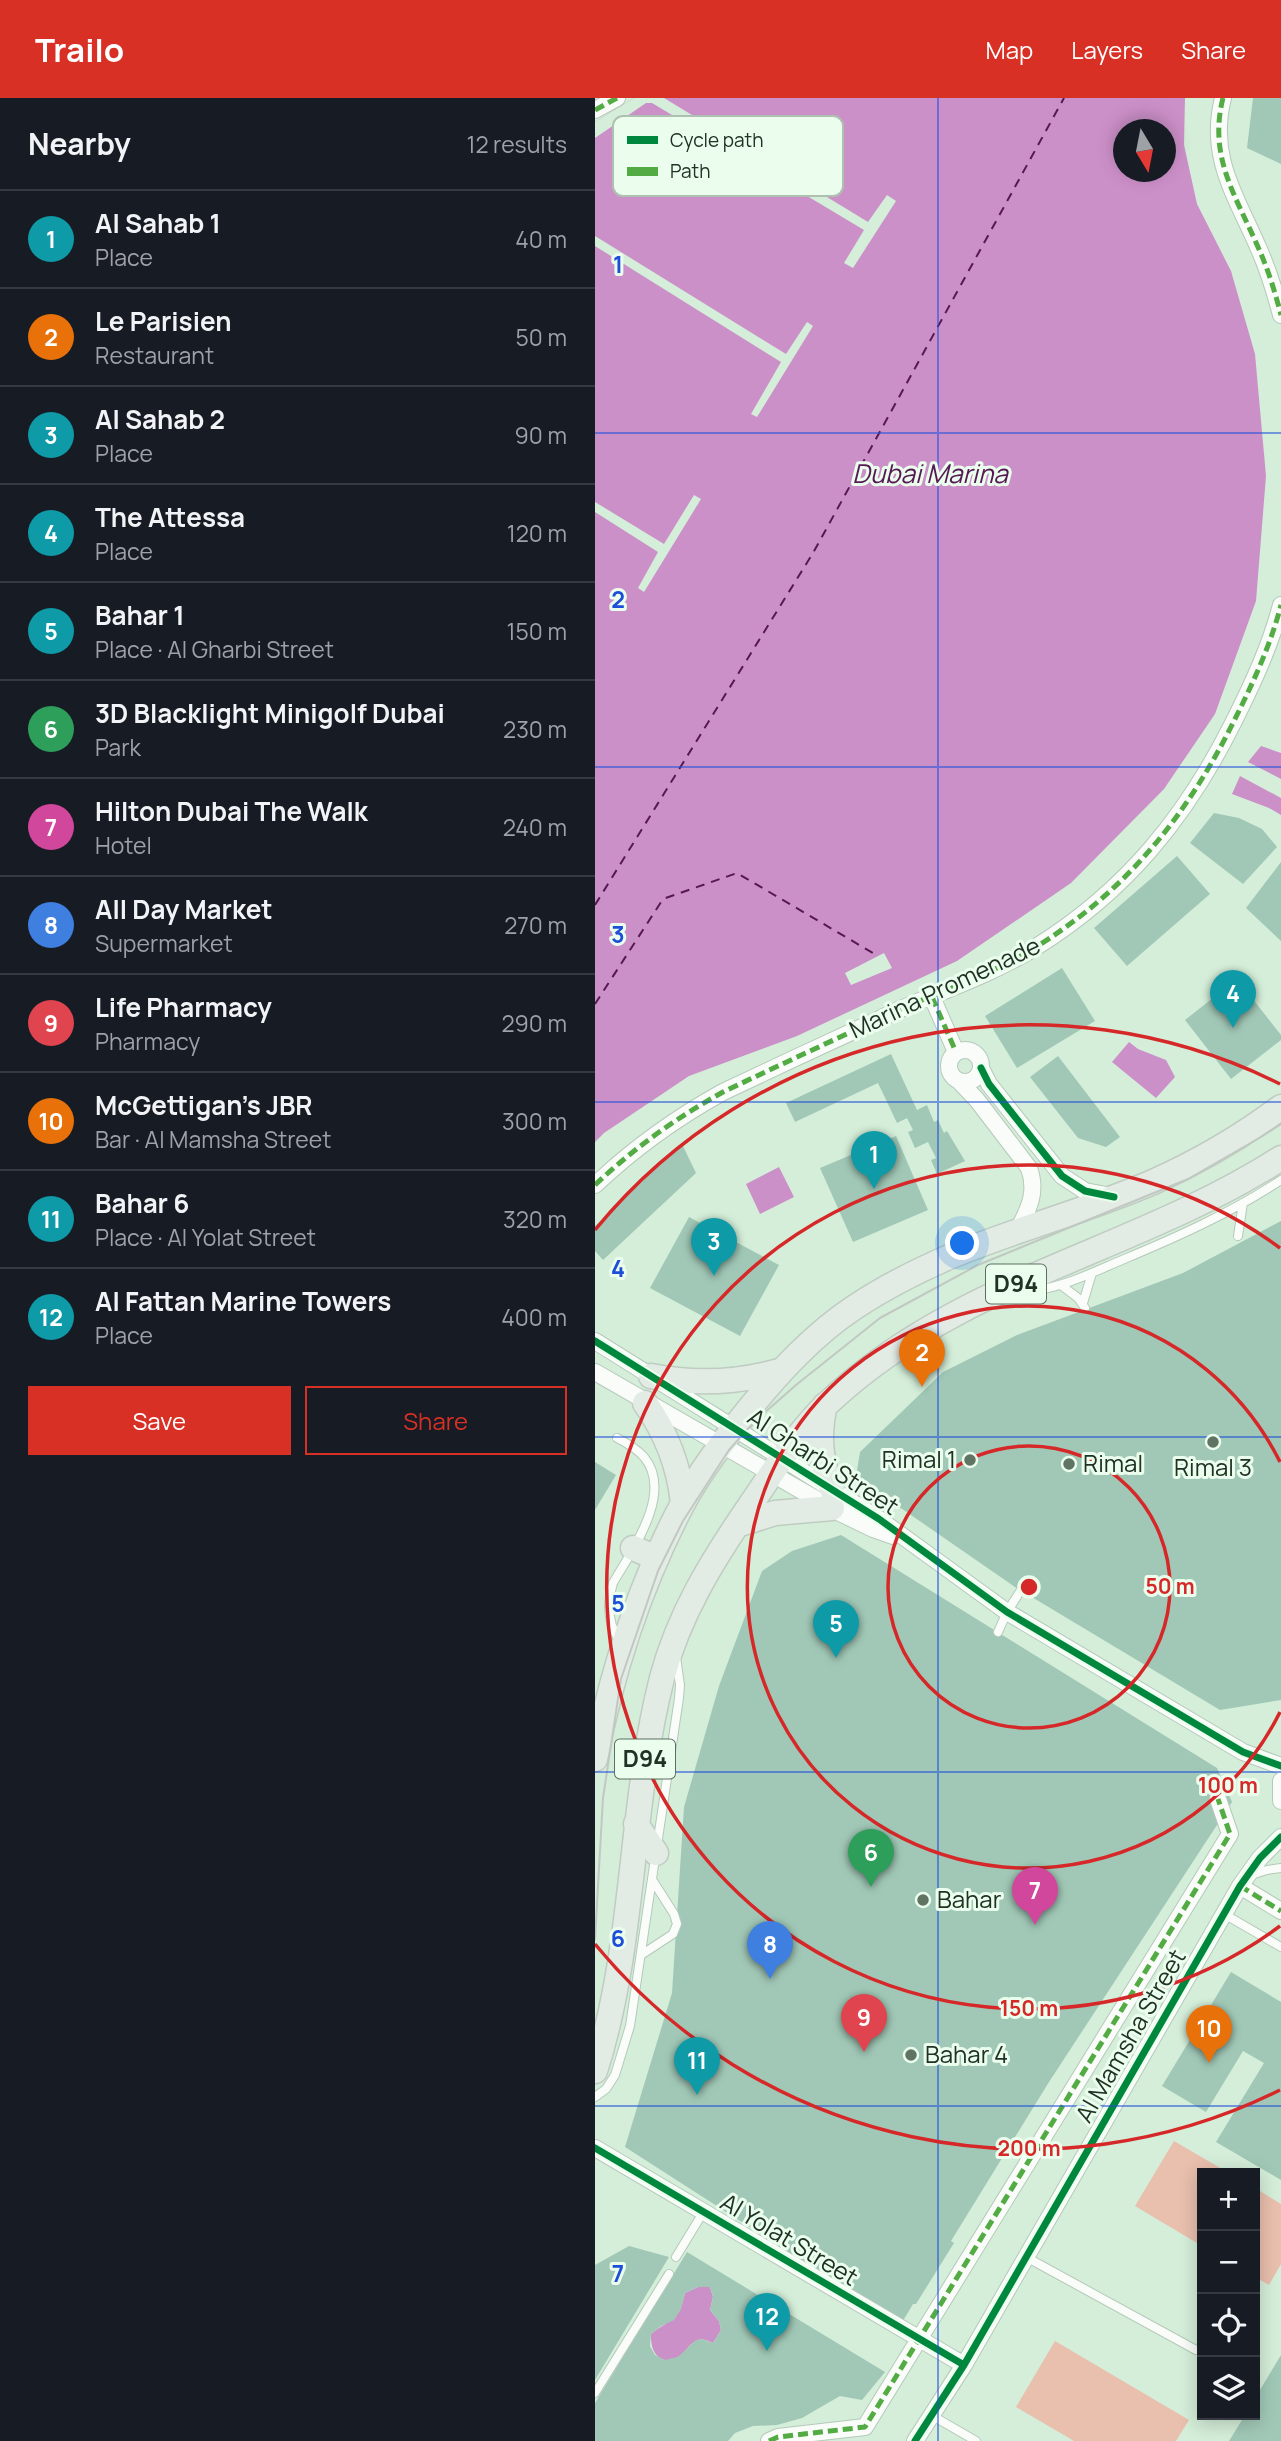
<!DOCTYPE html>
<meta charset="utf-8">
<style>
body{margin:0;font-family:Manrope,sans-serif;background:#20242c;color:#f1f3f6}
.controls{position:absolute;right:21px;bottom:21px;display:grid;overflow:hidden;border-radius:0px;box-shadow:0 4px 18px #0003}
.controls button{width:63px;height:63px;display:grid;place-items:center;padding:0;border:0;border-bottom:2px solid #363941;background:#171b24;color:#f1f3f6;font:35px sans-serif}
.compass{position:absolute;left:518px;top:21px;width:63px;height:63px;border-radius:50%;background:#171b24;box-shadow:0 4px 18px #0003;rotate:170deg}
.you{position:absolute;left:368px;top:1146px;width:24px;height:24px;margin:-18px;border:5px solid #fff;border-radius:50%;background:#1a73e8;box-shadow:0 0 0 10px #1a73e833}
.badge{display:grid;place-items:center;width:46px;height:46px;border-radius:50%;background:#d93025;color:#fff;font-size:23px;font-weight:700}
.pin{position:absolute;translate:-50% -58px;filter:drop-shadow(0 2px 4px #0008)}
.pin::after{content:'';position:absolute;top:37px;width:24px;height:21px;background:inherit;clip-path:polygon(0 0,100% 0,50% 100%)}
.list{margin:0;padding:0;list-style:none}
h2{display:flex;justify-content:space-between;align-items:center;height:91px;margin:0;padding:0 28px;font-size:30px}
h2 small{font-size:23px;font-weight:400;color:#9ea1a6}
.list li{display:grid;grid-template-columns:46px 1fr auto;gap:21px;align-items:center;box-sizing:border-box;height:98px;padding:0 28px;border-top:2px solid #363941}
.list b{display:block;font-size:26px;white-space:nowrap}
.list p{margin:0;font-size:23px;white-space:nowrap;color:#9ea1a6}
.list em{font-size:23px;font-style:normal;color:#9ea1a6}
.actions{display:flex;gap:14px;padding:21px 28px}
.actions a{flex:1;padding:16px 0;border:2px solid #d93025;border-radius:0px;text-align:center;font-size:24px;color:#d93025}
.actions .main{background:#d93025;color:#fff}
.icon{flex:none;width:38px;height:38px;fill:none;stroke:currentColor;stroke-width:2;stroke-linecap:round;stroke-linejoin:round}
.map{position:relative;flex:none;width:686px;height:2343px;overflow:hidden}
header{display:flex;align-items:center;gap:42px;box-sizing:border-box;height:98px;padding:0 35px;background:#d93025;color:#fff}
header strong{font-size:33px}
nav{display:flex;gap:38px;margin-inline-start:auto;font-size:24px}
main{display:flex}
aside{flex:1;background:#171b24}
.map>svg:first-child{display:block}
.green{fill:#e9bfad}
.water{fill:#cc90c9;fill-rule:evenodd}
.pier{fill:#d4eed9}
.lines{fill:none;stroke-linecap:round;stroke-linejoin:round}
.ferry{stroke:#561953;stroke-width:2;stroke-dasharray:9 7;stroke-linecap:butt}
.building{fill:#a1c8b7;fill-rule:evenodd}
.lane-casing{stroke:#b5c9b9;stroke-width:10}
.street-casing{stroke:#b5c9b9;stroke-width:18}
.primary-casing{stroke:#bfccc1;stroke-width:27}
.lane{stroke:#f9fcf9;stroke-width:8}
.street{stroke:#f9fcf9;stroke-width:16}
.primary{stroke:#e3ebe5;stroke-width:24}
.tram{stroke:#c1c8c2;stroke-width:2}
.quiet{stroke:#52ac43;stroke-width:5;stroke-dasharray:10 5;stroke-linecap:butt}
.cycleway-casing{stroke:#ebfeee;stroke-width:11}
.cycleway{stroke:#00873e;stroke-width:7}
.grid{fill:none;stroke:#1d4ed8;stroke-width:2;stroke-opacity:0.55}
.ring{fill:none;stroke:#d62828;stroke-width:3.5}
.poi-dot{fill:#5f7463;stroke:#ebfeee;stroke-width:2.5}
.labels{text-anchor:middle;stroke-width:6;stroke-linejoin:round;paint-order:stroke}
.shield{fill:#ebfeee;stroke:#5d6f60;stroke-width:2}
.shield-label{font-size:23px;font-weight:bold;fill:#203223}
.street-label{font-size:24px;fill:#203223;stroke:#ebfeee}
.poi-label{font-size:24px;fill:#203223;stroke:#ebfeee;text-anchor:start}
.water-label{font-size:26px;font-style:italic;fill:#561953;stroke:#ebfeee}
.key{fill:#ebfeee;stroke:#aec1b1;stroke-width:2}
.key-label{font-size:19px;fill:#203223}
.grid-label{font-size:23px;text-anchor:middle;font-weight:bold;fill:#1d4ed8;stroke:#ebfeee;stroke-width:6;stroke-linejoin:round;paint-order:stroke}
.centre{fill:#d62828;stroke:#ebfeee;stroke-width:3.5}
.ring-label{font-size:21px;text-anchor:middle;font-weight:bold;fill:#d62828;stroke:#ebfeee;stroke-width:6;stroke-linejoin:round;paint-order:stroke}
</style>
<header>
<strong>Trailo</strong>
<nav><a>Map</a><a>Layers</a><a>Share</a></nav>
</header>
<main>
<aside>
<h2>Nearby<small>12 results</small></h2>
<ul class="list">
<li><span class="badge" style="background:#0f9aa8">1</span><div><b>Al Sahab 1</b><p>Place</p></div><em>40 m</em></li>
<li><span class="badge" style="background:#e8710a">2</span><div><b>Le Parisien</b><p>Restaurant</p></div><em>50 m</em></li>
<li><span class="badge" style="background:#0f9aa8">3</span><div><b>Al Sahab 2</b><p>Place</p></div><em>90 m</em></li>
<li><span class="badge" style="background:#0f9aa8">4</span><div><b>The Attessa</b><p>Place</p></div><em>120 m</em></li>
<li><span class="badge" style="background:#0f9aa8">5</span><div><b>Bahar 1</b><p>Place · Al Gharbi Street</p></div><em>150 m</em></li>
<li><span class="badge" style="background:#2e9e5b">6</span><div><b>3D Blacklight Minigolf Dubai</b><p>Park</p></div><em>230 m</em></li>
<li><span class="badge" style="background:#d1479c">7</span><div><b>Hilton Dubai The Walk</b><p>Hotel</p></div><em>240 m</em></li>
<li><span class="badge" style="background:#3f7fe0">8</span><div><b>All Day Market</b><p>Supermarket</p></div><em>270 m</em></li>
<li><span class="badge" style="background:#e0444e">9</span><div><b>Life Pharmacy</b><p>Pharmacy</p></div><em>290 m</em></li>
<li><span class="badge" style="background:#e8710a">10</span><div><b>McGettigan's JBR</b><p>Bar · Al Mamsha Street</p></div><em>300 m</em></li>
<li><span class="badge" style="background:#0f9aa8">11</span><div><b>Bahar 6</b><p>Place · Al Yolat Street</p></div><em>320 m</em></li>
<li><span class="badge" style="background:#0f9aa8">12</span><div><b>Al Fattan Marine Towers</b><p>Place</p></div><em>400 m</em></li>
</ul>
<div class="actions"><a class="main">Save</a><a>Share</a></div>
</aside>
<div class="map">
<svg width="686" height="2343" viewBox="0 0 686 2343">
<rect width="100%" height="100%" fill="#d4eed9"/>
<!-- green -->
<path class="green" d="M579,2043L634,2075H607V2148L540,2108Z
M660,2090L686,2106V2166L674,2187L660,2179Z
M460,2243L594,2322L581,2343H479L421,2309Z"/>
<!-- water -->
<path class="water" d="M39,0H590L589,47L602,106L636,173L660,256L671,378L661,503L620,616L569,691L476,785L362,863L202,938L94,978L9,1035L0,1044V24ZM528,32H570V74H528Z
M666,648L686,655V681L653,664Z
M645,678L686,700V717L674,710L637,696Z
M534,944L543,951L571,962L580,979L561,1000L517,964Z
M184,1069L199,1099L165,1116L151,1086Z
M103,2189H115L118,2199L115,2212L124,2223L126,2232L118,2245C112,2243 107,2239 101,2243C94,2246 90,2255 83,2259C64,2269 55,2253 56,2236C77,2219 83,2225 90,2195Z"/>
<!-- pier -->
<path class="pier" d="M39,0H69L273,124L292,97L301,103L258,170L249,165L269,132L57,5H51L0,40V24Z
M0,138L191,256L212,224L218,228L162,319L156,316L186,264L0,148Z
M99,397L106,401L49,494L43,490L63,454L0,414V404L69,446Z
M289,855L297,870L256,887L250,875Z"/>
<g class="lines">
<!-- ferry -->
<path class="ferry" d="M0,807L218,455L469,0
M0,906L68,801L142,775L283,858"/>
</g>
<!-- building -->
<path class="building" d="M658,0H686V66L652,50Z
M619,715L644,720L667,731L682,749L648,786L595,745Z
M582,758L615,796L532,868L499,830Z
M686,764V843L651,810Z
M467,870L500,923L422,970L390,918Z
M642,881L686,937V942L636,981L590,922Z
M296,956L322,1012L332,1007L339,1024L343,1022L349,1035L352,1033L370,1063L342,1076L336,1062L341,1060L333,1044L320,1050L313,1034L318,1032L312,1020L302,1025L283,985L200,1024L191,1005Z
M463,958L525,1039L511,1049L483,1040L435,979Z
M301,1038L333,1112L258,1144L225,1070Z
M87,1046L101,1075L8,1162L0,1153V1128Z
M94,1119L184,1167L145,1238L55,1190Z
M686,1123V1602L625,1612L420,1489L261,1379L265,1354L348,1274L422,1237L588,1175Z
M0,1364L21,1377L0,1412Z
M246,1437L622,1670L637,1704L454,1984L356,2143L359,2145L321,2206H318L306,2226L30,2049L77,1895L89,1709L124,1588L167,1473L197,1453Z
M636,1874L686,1904V2082L621,2044L669,1965L648,1953L611,2014L567,1988Z
M34,2148L74,2159L0,2282V2167Z
M92,2154L290,2274L267,2302L245,2298L207,2320L182,2327L158,2328L140,2335L133,2343H0V2305ZM103,2189H115L118,2199L115,2212L124,2223L126,2232L118,2245L107,2241L101,2242L83,2259L70,2262L60,2257L55,2248L56,2236L66,2228L79,2222L86,2211L90,2195Z
M686,2257V2343H634L650,2317H660V2300Z"/>
<g class="lines">
<defs>
<path id="lane" d="M643,1138L648,1105
M466,1187L483,1200L490,1210
M424,1194C461,1193 494,1176 527,1162C582,1139 636,1115 686,1082
M488,1205L497,1175
M22,1340C32,1345 42,1351 49,1359C79,1395 37,1452 18,1485C12,1505 12,1524 24,1542
M403,1534L412,1514L426,1492
M656,1777L672,1772L686,1770
M629,1816L686,1849
M46,1857L78,1836L82,1826L79,1816L58,1783
M0,1999L11,1991L20,1977L35,1928L84,1600L85,1587L81,1559
M81,2159L109,2113
M431,2159L601,2252
M0,2295L74,2176
M336,2317L381,2343"/>
<path id="street" d="M628,0C613,59 641,98 663,149C673,171 680,194 686,217
M0,12L22,0
M337,899L361,954
M354 968a16 16 0 1 1 32 0a16 16 0 1 1-32 0Z
M386,970L394,986L467,1078L490,1093L516,1098
M364,983L382,1002L434,1070C443,1095 433,1112 422,1134
M0,1087C39,1050 81,1020 128,994C187,966 247,938 306,911C352,891 399,875 441,849C531,793 591,719 638,625C657,587 675,549 686,507
M0,1243L284,1421L412,1514L648,1654L686,1668
M0,1274L247,1416L278,1431L298,1438
M686,1683V1703
M645,1788L686,1813
M0,2050L369,2267
M174,2343L183,2339L270,2329L635,1736L623,1701
M320,2343L369,2267L645,1788L665,1760L686,1739"/>
<path id="primary" d="M56,1278C101,1287 141,1285 184,1273
M50,1305C72,1336 84,1367 88,1405
M230,1307C223,1337 225,1362 237,1391
M142,1427L180,1415L237,1410
M38,1450L62,1460
M0,1661C17,1572 45,1487 87,1407C105,1373 130,1341 154,1311C185,1273 219,1236 260,1209C290,1189 322,1173 354,1159C421,1131 491,1113 558,1084C603,1064 646,1039 686,1009
M41,1726L61,1755
M0,1973C41,1845 34,1709 67,1580C84,1516 117,1463 154,1409C179,1373 201,1335 233,1305C363,1182 540,1154 686,1060"/>
</defs>
<!-- lane casing -->
<use href="#lane" class="lane-casing"/>
<!-- street casing -->
<use href="#street" class="street-casing"/>
<!-- primary casing -->
<use href="#primary" class="primary-casing"/>
<!-- lane -->
<use href="#lane" class="lane"/>
<!-- street -->
<use href="#street" class="street"/>
<!-- primary -->
<use href="#primary" class="primary"/>
<!-- tram -->
<path class="tram" d="M0,1841L8,1700L26,1581L63,1473L88,1423L134,1352L160,1323L201,1287L285,1220L383,1167L593,1081L666,1039L686,1026"/>
<!-- quiet -->
<path class="quiet" d="M628,0C613,59 641,98 663,149C673,171 680,194 686,217
M0,12L22,0
M337,899L361,954
M0,1087C39,1050 81,1020 128,994C187,966 247,938 306,911C352,891 399,875 441,849C531,793 591,719 638,625C657,587 675,549 686,507
M645,1788L686,1813
M174,2343L183,2339L270,2329L635,1736L623,1701"/>
<defs>
<path id="cycleway" d="M386,970L394,986L467,1078L490,1093L519,1099
M0,1243L284,1421L412,1514L648,1654L686,1668
M0,2050L369,2267
M320,2343L369,2267L645,1788L665,1760L686,1739"/>
</defs>
<!-- cycleway casing -->
<use href="#cycleway" class="cycleway-casing"/>
<!-- cycleway -->
<use href="#cycleway" class="cycleway"/>
</g>
<!-- grid -->
<path class="grid" d="M343,0V2343M0,335H686M0,669H686M0,1004H686M0,1339H686M0,1674H686M0,2008H686"/>
<!-- distance rings -->
<g class="ring">
<circle cx="434" cy="1489" r="141"/>
<path d="M685 1614A281 281 0 1 1 685 1364"/>
<path d="M685 1828A422 422 0 1 1 685 1150"/>
<path d="M685 1992A562 562 0 0 1 0 1846M0 1132A562 562 0 0 1 685 986"/>
</g>
<!-- markers -->
<g class="poi-dot">
<circle cx="618" cy="1344" r="7"/>
<circle cx="375" cy="1362" r="7"/>
<circle cx="474" cy="1366" r="7"/>
<circle cx="328" cy="1802" r="7"/>
<circle cx="316" cy="1957" r="7"/>
</g>
<g class="labels">
<!-- shield labels -->
<g class="shield">
<rect x="391" y="1166.5" width="60" height="39" rx="5"/>
<rect x="20" y="1641.5" width="60" height="39" rx="5"/>
</g>
<g class="shield-label">
<text x="421" y="1194">D94</text>
<text x="50" y="1669">D94</text>
</g>
<!-- street labels -->
<g class="street-label">
<text transform="translate(350 890) rotate(-25)" y="8">Marina Promenade</text>
<text transform="translate(228 1364) rotate(33)" y="8">Al Gharbi Street</text>
<text transform="translate(536 1938) rotate(-60)" y="8">Al Mamsha Street</text>
<text transform="translate(194 2142) rotate(31)" y="8">Al Yolat Street</text>
</g>
<!-- poi labels -->
<g class="poi-label">
<text x="361" y="1370" text-anchor="end">Rimal 1</text>
<text x="488" y="1374">Rimal</text>
<text x="618" y="1378" text-anchor="middle">Rimal 3</text>
<text x="342" y="1810">Bahar</text>
<text x="330" y="1965">Bahar 4</text>
</g>
<!-- water labels -->
<g class="water-label">
<text x="335" y="385">Dubai Marina</text>
</g>
</g>
<!-- legend -->
<rect x="18" y="18" width="230" height="80" rx="10" class="key"/>
<rect x="32" y="38" width="31" height="8" fill="#00873e"/>
<rect x="32" y="69" width="31" height="9" fill="#52ac43"/>
<g class="key-label">
<text x="75" y="49">Cycle path</text>
<text x="75" y="80">Path</text>
</g>
<g class="grid-label">
<text x="23" y="175">1</text>
<text x="23" y="510">2</text>
<text x="23" y="845">3</text>
<text x="23" y="1179">4</text>
<text x="23" y="1514">5</text>
<text x="23" y="1849">6</text>
<text x="23" y="2184">7</text>
</g>
<circle cx="434" cy="1489" r="10" class="centre"/>
<g class="ring-label">
<text x="575" y="1496">50 m</text>
<text x="633" y="1695">100 m</text>
<text x="434" y="1918">150 m</text>
<text x="434" y="2058">200 m</text>
</g>
</svg>
<div class="controls">
<button>+</button>
<button>−</button>
<button><svg class="icon" aria-label="locate" viewBox="0 0 24 24"><circle cx="12" cy="12" r="6"/><path d="M12 2v4M12 18v4M2 12h4M18 12h4"/></svg></button>
<button><svg class="icon" aria-label="layers" viewBox="0 0 24 24"><path d="M12 4l9 5-9 5-9-5zM3 14l9 5 9-5"/></svg></button>
</div>
<svg class="compass" viewBox="-18 -18 36 36"><path d="M0-13l5 13h-10z" fill="#e53935"/><path d="M0 13l5-13h-10z" fill="#9ea1a6"/></svg>
<div class="you"></div>
<div class="pin badge" style="left:279px;top:1091px;background:#0f9aa8">1</div>
<div class="pin badge" style="left:327px;top:1289px;background:#e8710a">2</div>
<div class="pin badge" style="left:119px;top:1178px;background:#0f9aa8">3</div>
<div class="pin badge" style="left:638px;top:930px;background:#0f9aa8">4</div>
<div class="pin badge" style="left:241px;top:1560px;background:#0f9aa8">5</div>
<div class="pin badge" style="left:276px;top:1789px;background:#2e9e5b">6</div>
<div class="pin badge" style="left:440px;top:1827px;background:#d1479c">7</div>
<div class="pin badge" style="left:175px;top:1881px;background:#3f7fe0">8</div>
<div class="pin badge" style="left:269px;top:1954px;background:#e0444e">9</div>
<div class="pin badge" style="left:614px;top:1965px;background:#e8710a">10</div>
<div class="pin badge" style="left:102px;top:1997px;background:#0f9aa8">11</div>
<div class="pin badge" style="left:172px;top:2253px;background:#0f9aa8">12</div>
</div>
</main>
